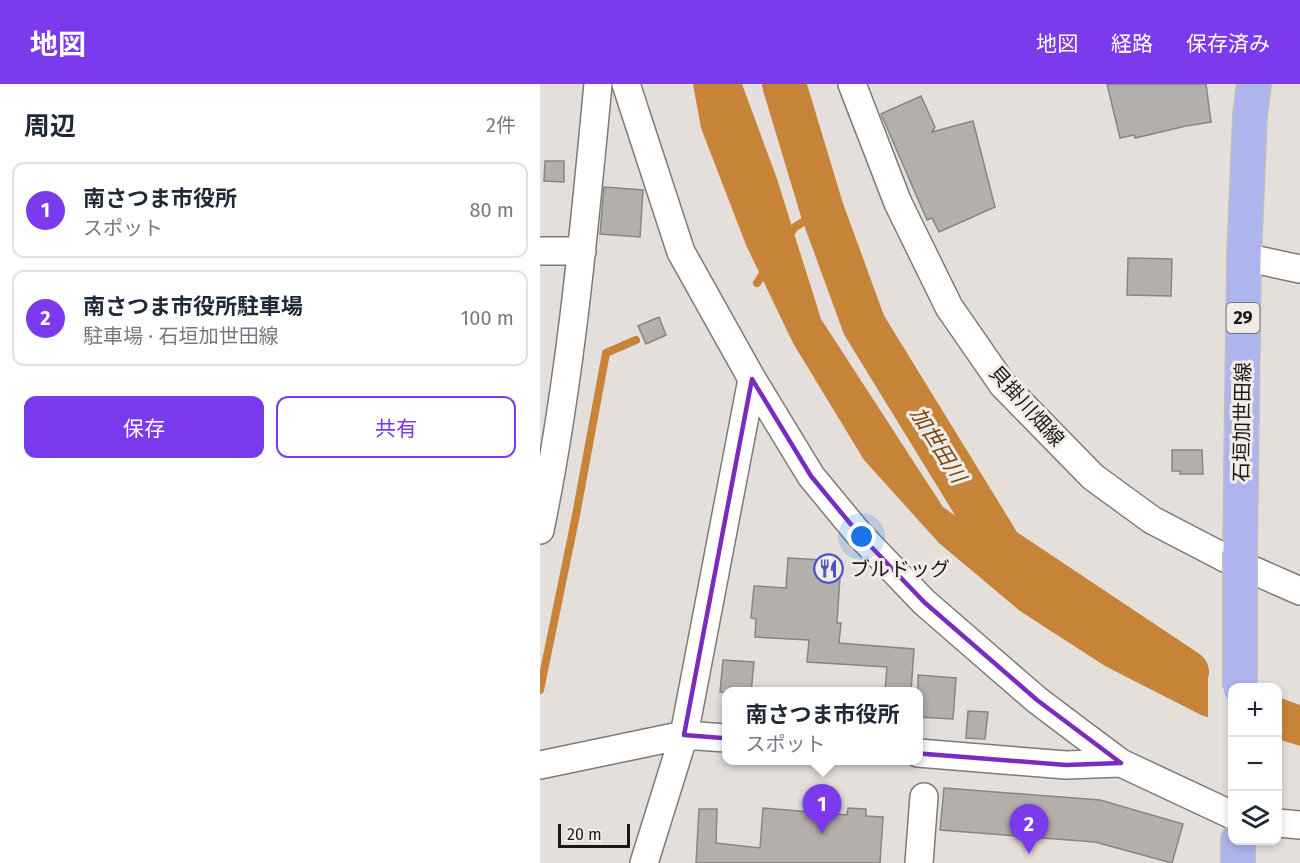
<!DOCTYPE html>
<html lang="ja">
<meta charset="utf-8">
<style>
body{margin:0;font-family:"Fira Sans","Noto Sans JP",sans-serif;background:#f6f6f7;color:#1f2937}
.controls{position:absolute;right:18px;bottom:18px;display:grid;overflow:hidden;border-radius:12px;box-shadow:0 3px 9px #0003}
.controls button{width:54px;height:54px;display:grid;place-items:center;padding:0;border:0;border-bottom:2px solid #e0e1e3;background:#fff;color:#1f2937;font:30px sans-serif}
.scale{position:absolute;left:18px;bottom:15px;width:72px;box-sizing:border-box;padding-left:6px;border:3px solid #1b1918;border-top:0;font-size:16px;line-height:21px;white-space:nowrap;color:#1b1918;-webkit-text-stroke:4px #f1ece8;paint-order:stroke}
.you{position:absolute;left:322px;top:453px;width:21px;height:21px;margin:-15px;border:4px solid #fff;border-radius:50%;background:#1a73e8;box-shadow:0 0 0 9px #1a73e833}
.badge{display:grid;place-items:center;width:39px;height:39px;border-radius:50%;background:#7c3aed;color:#fff;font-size:20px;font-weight:700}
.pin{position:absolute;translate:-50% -50px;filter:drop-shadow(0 2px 3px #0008)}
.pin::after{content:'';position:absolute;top:32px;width:21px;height:18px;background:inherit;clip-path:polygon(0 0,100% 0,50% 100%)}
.popup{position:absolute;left:182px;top:603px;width:201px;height:78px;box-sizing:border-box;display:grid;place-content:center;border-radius:12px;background:#fff;filter:drop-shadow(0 2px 4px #0005);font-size:20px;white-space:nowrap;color:#747a83}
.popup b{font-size:22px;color:#1f2937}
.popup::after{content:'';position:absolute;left:50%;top:100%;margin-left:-12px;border:12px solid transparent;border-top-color:#fff}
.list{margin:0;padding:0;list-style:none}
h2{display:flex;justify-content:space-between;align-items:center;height:78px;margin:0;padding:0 24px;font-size:26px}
h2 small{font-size:20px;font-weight:400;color:#747a83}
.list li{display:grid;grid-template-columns:39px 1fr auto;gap:18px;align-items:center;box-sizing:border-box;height:96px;margin:0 12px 12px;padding:0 12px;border:2px solid #e0e1e3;border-radius:12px}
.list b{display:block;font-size:22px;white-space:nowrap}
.list p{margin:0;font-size:20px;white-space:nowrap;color:#747a83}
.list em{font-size:20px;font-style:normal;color:#747a83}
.actions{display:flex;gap:12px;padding:18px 24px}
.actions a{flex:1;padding:14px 0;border:2px solid #7c3aed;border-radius:12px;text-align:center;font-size:21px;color:#7c3aed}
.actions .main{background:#7c3aed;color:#fff}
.icon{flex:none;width:33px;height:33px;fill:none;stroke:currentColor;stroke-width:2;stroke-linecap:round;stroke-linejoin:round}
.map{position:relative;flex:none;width:760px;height:779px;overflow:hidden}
header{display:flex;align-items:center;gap:36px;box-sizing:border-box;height:84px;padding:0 30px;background:#7c3aed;color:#fff}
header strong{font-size:28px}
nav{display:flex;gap:33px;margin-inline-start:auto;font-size:21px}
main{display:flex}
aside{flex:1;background:#fff}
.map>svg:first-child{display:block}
.water{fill:#c78439}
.pier{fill:#e4dfda}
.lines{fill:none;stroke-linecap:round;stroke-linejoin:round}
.stream{stroke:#c78439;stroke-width:8}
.river{stroke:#c78439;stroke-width:44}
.building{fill:#b3afaa;stroke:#898580;stroke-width:1.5}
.minor-casing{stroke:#7e7a76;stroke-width:30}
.major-casing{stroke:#bfbfbe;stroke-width:36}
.minor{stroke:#fff;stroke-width:27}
.major{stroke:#adb5ec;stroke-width:33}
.major-bridge-casing{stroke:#bfbfbe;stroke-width:36;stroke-linecap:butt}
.major-bridge{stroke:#adb5ec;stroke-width:33}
.marked{fill:none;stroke:#7b2cbf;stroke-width:4.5;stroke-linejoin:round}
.labels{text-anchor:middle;stroke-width:6;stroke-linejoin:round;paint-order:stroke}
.shield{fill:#f1ece8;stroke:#5b5856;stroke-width:1.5}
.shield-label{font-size:18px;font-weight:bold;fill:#1b1918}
.street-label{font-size:20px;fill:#1b1918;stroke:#f1ece8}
.poi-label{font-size:20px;fill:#1b1918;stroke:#f1ece8;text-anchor:start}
.water-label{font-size:21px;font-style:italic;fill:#74460e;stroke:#f1ece8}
</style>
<header>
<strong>地図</strong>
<nav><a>地図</a><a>経路</a><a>保存済み</a></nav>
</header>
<main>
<aside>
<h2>周辺<small>2件</small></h2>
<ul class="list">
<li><span class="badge">1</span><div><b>南さつま市役所</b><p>スポット</p></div><em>80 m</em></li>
<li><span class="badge">2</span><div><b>南さつま市役所駐車場</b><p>駐車場 · 石垣加世田線</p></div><em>100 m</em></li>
</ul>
<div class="actions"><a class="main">保存</a><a>共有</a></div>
</aside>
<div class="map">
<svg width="760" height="779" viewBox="0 0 760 779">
<rect width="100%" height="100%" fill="#e4dfda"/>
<!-- water -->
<path class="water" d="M153,0H202L237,95L281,235L403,423L559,536L652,584L709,603L692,604V641L661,631L565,582L480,527L399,459L324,376L253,259L206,161L161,44Z
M738,613L760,621V662L738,655Z"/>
<!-- pier -->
<path class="pier" d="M668,586L710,601L692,604V644L668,636Z"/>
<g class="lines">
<!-- stream -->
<path class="stream" d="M248,153L255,143L282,126
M217,199L226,185
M0,606L36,431L66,269L96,256"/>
<!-- river -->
<path class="river" d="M244,0L282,126L324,241L461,464L647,588"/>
</g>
<!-- building -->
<path class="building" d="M567,0H666L671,38L646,42L595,54L594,51L580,54Z
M381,12L395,43L392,48L433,37L455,123L399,148L392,134L387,136L341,30Z
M5,77H24V98L4,97Z
M64,103L103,106L100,153L60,150Z
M588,174L632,175L631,212L587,211Z
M119,233L126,251L106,260L98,242Z
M632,366H662L663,390H640V387H632Z
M248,474L301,477L297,539H301L299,559L374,565L371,608H345L347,583L267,578L269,556L215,553L216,535L211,534L214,502L246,504Z
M183,576L214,578L211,608H180Z
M378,591L416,594L413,635L378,633Z
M428,627L448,628L445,655L426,654Z
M404,704L560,716L643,740L632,779L555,758L400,746Z
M223,724L307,731L308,724L326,725V732L343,733L340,779H156L159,725H177L176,759L220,764Z"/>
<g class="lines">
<defs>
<path id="minor" d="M86,0L141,168L212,295L271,392L318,449L384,518L497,616L538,647L581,679L692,731
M312,0L358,119L409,223L463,301L553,393L612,436L685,474L760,507
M0,167H42
M704,173L760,185
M0,446C30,300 44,148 58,0
M378,669L526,681L581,679
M0,681L144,651L186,654
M738,739L760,741
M104,779L144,651L212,295
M379,779L384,713"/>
<path id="major" d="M700,468L704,173L710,31L714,0
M698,779V756"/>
</defs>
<!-- minor casing -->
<use href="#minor" class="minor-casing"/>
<!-- major casing -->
<use href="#major" class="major-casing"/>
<!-- minor -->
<use href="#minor" class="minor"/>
<!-- major -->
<use href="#major" class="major"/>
<defs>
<path id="major-bridge" d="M700,604V468"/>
</defs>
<!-- major-bridge casing -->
<use href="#major-bridge" class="major-bridge-casing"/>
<!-- major-bridge -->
<use href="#major-bridge" class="major-bridge"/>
</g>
<!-- marked area -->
<path class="marked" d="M212,295L271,392L318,449L384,518L497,616L581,679L526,681L144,651Z"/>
<!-- icons -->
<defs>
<symbol id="restaurant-ring" viewBox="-11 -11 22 22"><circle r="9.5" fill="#f1ece8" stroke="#4e51c8" stroke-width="1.5"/><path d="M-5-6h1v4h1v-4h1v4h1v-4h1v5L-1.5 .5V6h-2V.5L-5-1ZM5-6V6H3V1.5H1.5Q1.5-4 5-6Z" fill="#4e51c8"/></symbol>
</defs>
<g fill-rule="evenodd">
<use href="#restaurant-ring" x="272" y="468" width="33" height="33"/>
</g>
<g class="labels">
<!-- shield labels -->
<rect class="shield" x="686.5" y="219" width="33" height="30" rx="4.5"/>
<g class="shield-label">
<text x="703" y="240">29</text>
</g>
<!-- street labels -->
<g class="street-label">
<text transform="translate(487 322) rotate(48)" y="7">貝掛川畑線</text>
<text transform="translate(702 338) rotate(-89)" y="7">石垣加世田線</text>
</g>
<!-- poi labels -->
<g class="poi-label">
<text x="310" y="492">ブルドッグ</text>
</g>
<!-- water labels -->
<g class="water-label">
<text transform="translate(398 361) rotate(58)" y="7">加世田川</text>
</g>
</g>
</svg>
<div class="controls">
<button>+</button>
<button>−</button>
<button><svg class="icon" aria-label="layers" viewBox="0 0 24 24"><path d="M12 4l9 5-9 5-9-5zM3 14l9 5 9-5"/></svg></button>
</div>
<div class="scale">20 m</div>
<div class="you"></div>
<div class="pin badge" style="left:282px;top:750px">1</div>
<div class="popup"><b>南さつま市役所</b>スポット</div>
<div class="pin badge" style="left:489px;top:770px">2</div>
</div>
</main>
